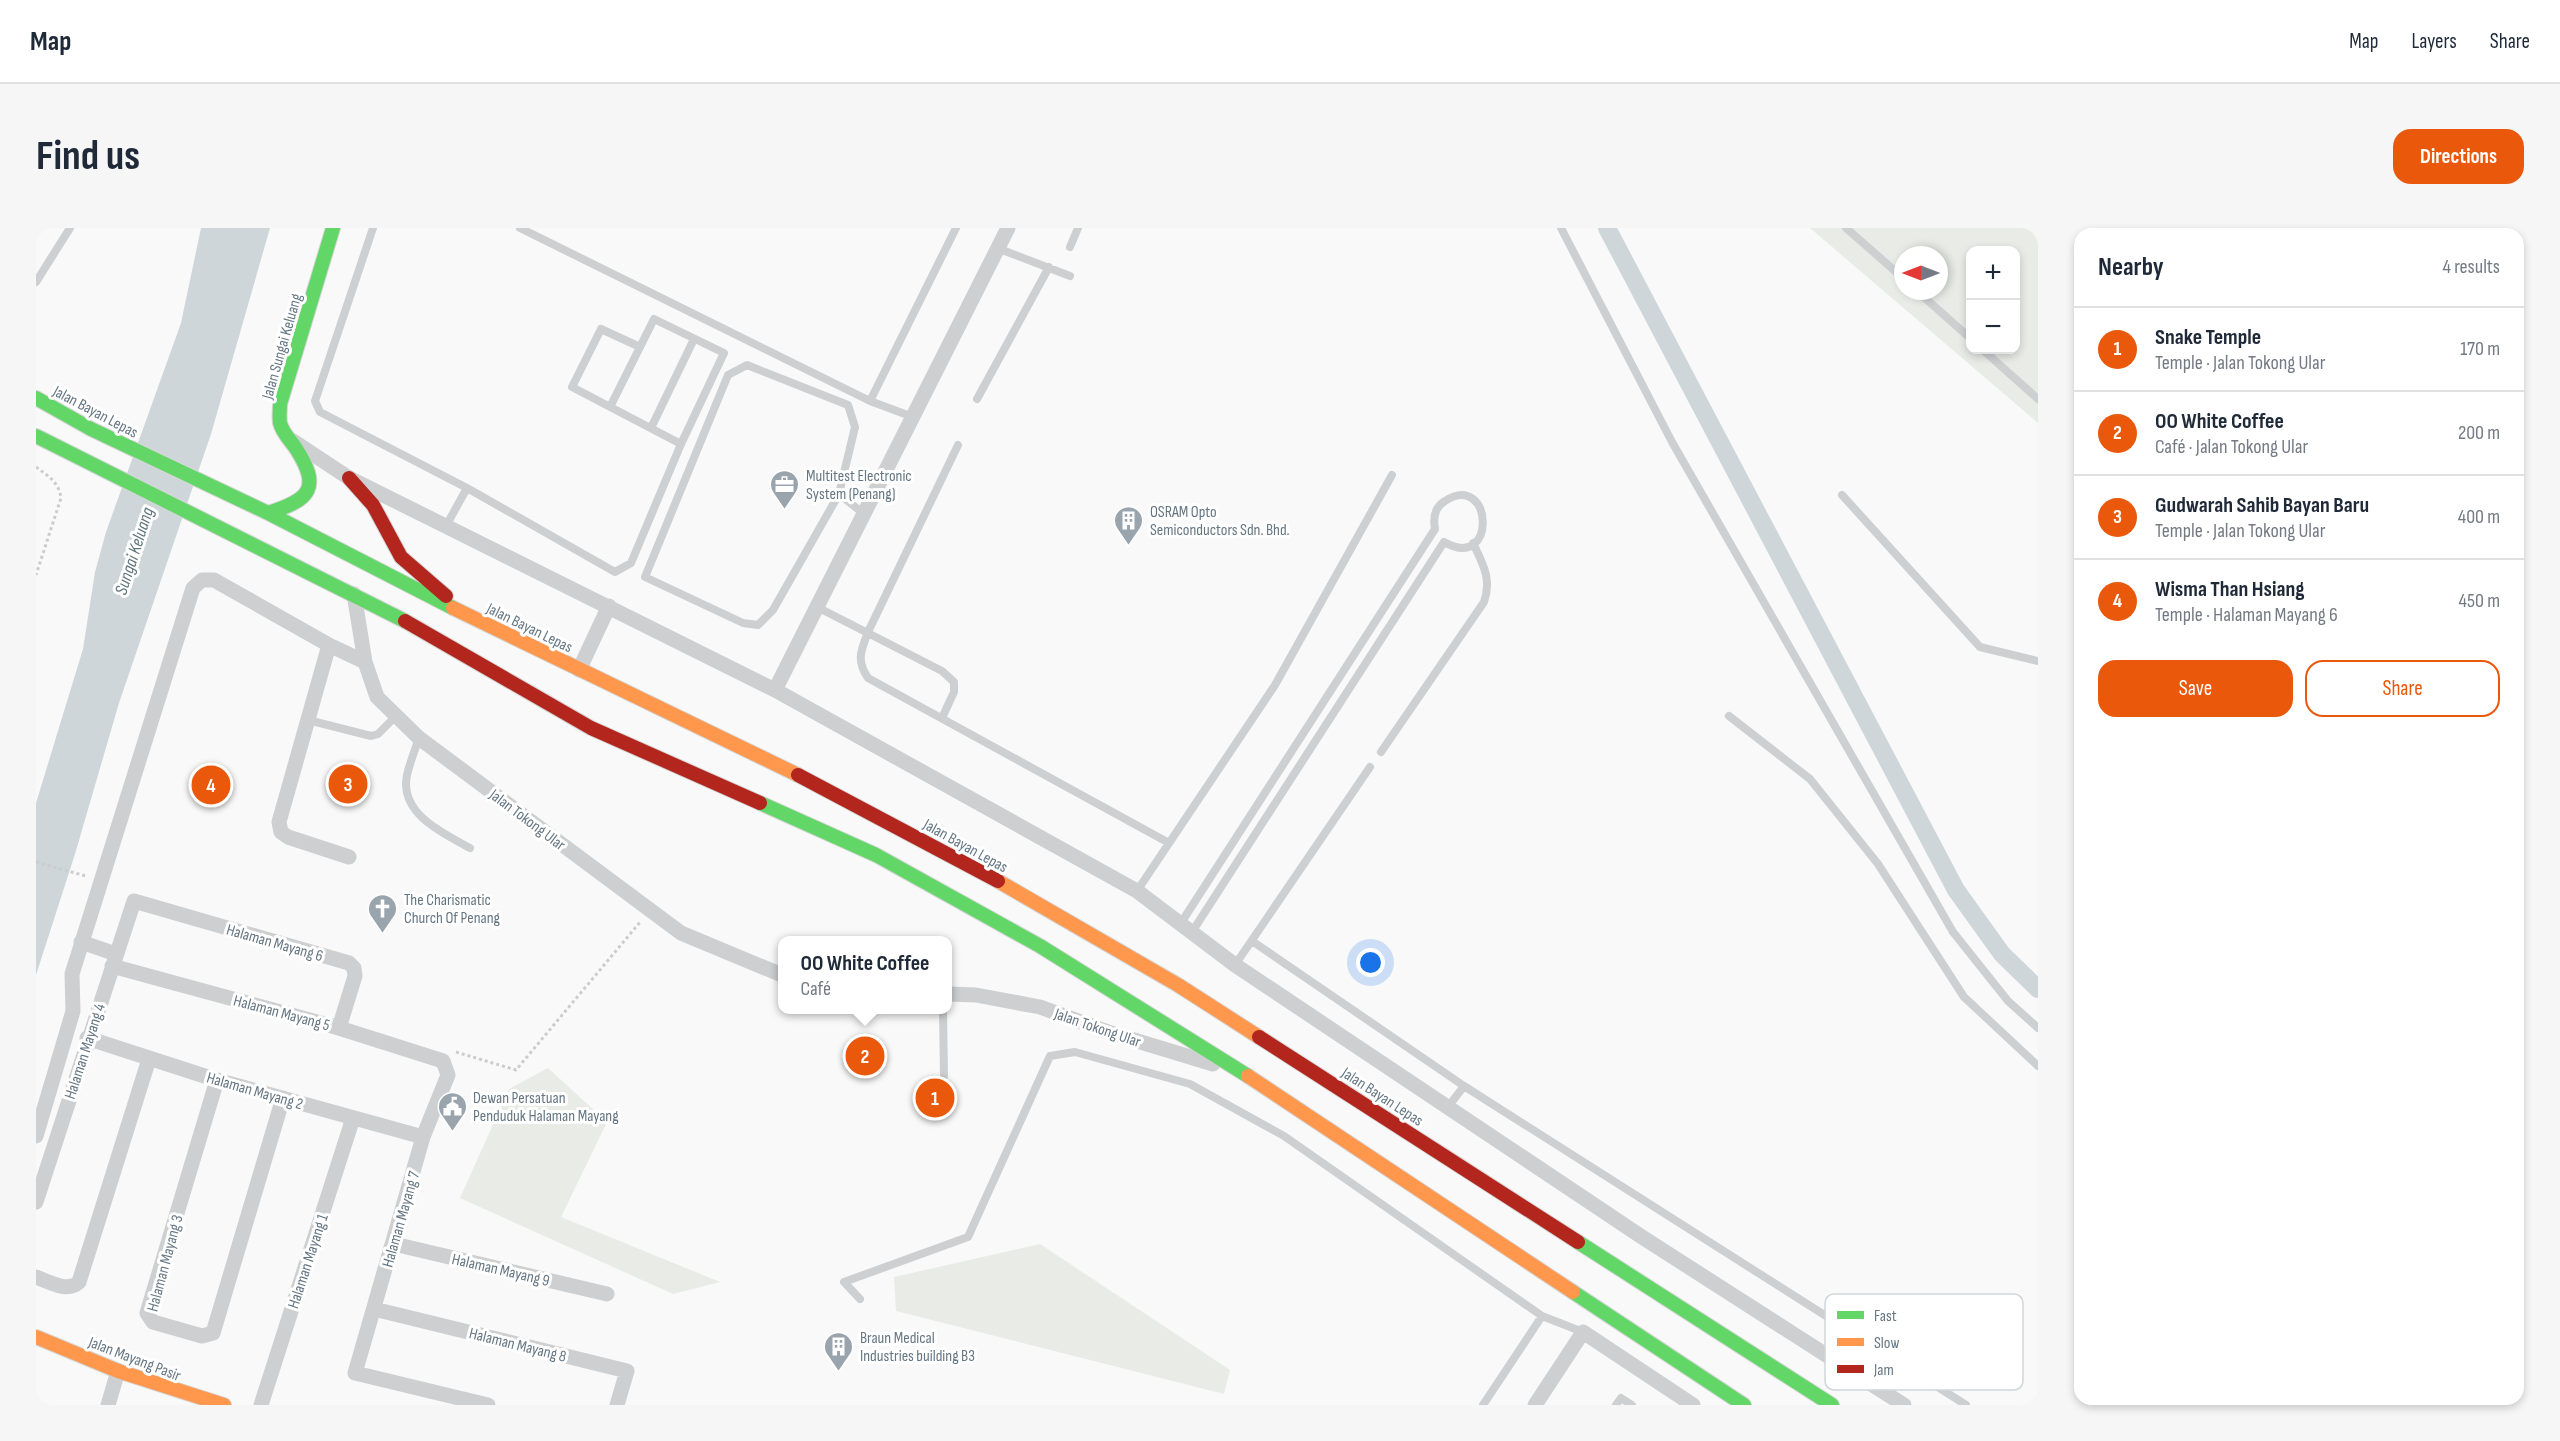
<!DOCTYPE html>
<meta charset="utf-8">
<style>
body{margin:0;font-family:"Sofia Sans Condensed",sans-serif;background:#f6f6f7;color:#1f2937}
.controls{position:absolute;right:18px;top:18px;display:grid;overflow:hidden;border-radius:12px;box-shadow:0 3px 9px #0003}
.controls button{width:54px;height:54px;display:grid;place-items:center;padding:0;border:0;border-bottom:2px solid #e0e1e3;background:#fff;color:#1f2937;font:30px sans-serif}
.compass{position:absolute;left:1858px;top:18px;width:54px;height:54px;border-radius:50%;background:#fff;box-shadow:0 3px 9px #0003;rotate:270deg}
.you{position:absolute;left:1335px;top:735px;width:21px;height:21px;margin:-15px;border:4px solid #fff;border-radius:50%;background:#1a73e8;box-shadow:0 0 0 9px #1a73e833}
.badge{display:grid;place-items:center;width:39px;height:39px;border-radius:50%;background:#ea580c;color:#fff;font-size:20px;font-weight:700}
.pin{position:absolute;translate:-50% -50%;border:3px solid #fff;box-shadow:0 2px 6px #0006}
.popup{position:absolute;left:742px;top:708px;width:174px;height:78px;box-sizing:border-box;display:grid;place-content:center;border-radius:12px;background:#fff;filter:drop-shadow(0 2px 4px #0005);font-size:20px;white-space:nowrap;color:#747a83}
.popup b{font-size:22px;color:#1f2937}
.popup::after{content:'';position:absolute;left:50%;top:100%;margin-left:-12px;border:12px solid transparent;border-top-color:#fff}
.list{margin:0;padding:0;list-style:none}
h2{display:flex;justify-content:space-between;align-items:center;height:78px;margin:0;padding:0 24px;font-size:26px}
h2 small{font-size:20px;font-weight:400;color:#747a83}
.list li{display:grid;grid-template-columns:39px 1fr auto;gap:18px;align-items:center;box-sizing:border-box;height:84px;padding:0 24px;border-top:2px solid #e0e1e3}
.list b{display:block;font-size:22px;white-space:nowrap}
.list p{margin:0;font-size:20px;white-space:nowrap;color:#747a83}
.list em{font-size:20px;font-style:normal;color:#747a83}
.actions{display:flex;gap:12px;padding:18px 24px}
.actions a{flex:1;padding:14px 0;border:2px solid #ea580c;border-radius:18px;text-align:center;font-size:21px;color:#ea580c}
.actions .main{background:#ea580c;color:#fff}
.map{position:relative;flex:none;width:2002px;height:1177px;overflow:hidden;border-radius:18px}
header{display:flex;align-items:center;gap:36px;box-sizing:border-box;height:84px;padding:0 30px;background:#fff;border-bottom:2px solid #e0e1e3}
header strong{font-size:28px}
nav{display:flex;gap:33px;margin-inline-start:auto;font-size:21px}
.intro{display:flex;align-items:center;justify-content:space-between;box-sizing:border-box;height:144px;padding:0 36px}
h1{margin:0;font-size:42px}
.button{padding:15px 27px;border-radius:18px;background:#ea580c;color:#fff;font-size:21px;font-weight:700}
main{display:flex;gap:36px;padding:0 36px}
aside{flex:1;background:#fff;border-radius:18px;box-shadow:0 3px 9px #0003}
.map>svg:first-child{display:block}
.green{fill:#e8ebe6;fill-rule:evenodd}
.water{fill:#ced6d9}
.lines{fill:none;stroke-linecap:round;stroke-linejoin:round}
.canal{stroke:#ced6d9;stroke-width:18}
.fast-casing{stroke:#d5d6d7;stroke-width:16}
.slow-casing{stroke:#d5d6d7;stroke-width:16}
.jam-casing{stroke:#d5d6d7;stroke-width:16}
.path{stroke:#cbcccd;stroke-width:3;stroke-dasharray:3 3;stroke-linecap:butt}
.lane{stroke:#cecfd0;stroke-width:8}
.street{stroke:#cecfd0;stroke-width:15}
.fast{stroke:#63d668;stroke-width:14}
.slow{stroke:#ff974d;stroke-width:14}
.jam{stroke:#b3261e;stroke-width:14}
.labels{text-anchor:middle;stroke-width:6;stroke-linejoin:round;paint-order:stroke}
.street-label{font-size:16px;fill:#657683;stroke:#fff}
.poi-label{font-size:16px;fill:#657683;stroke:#fff;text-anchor:start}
.water-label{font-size:18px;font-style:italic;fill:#60757c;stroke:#fff}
.key{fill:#fff;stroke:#d1d6da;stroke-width:1.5}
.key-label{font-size:16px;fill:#657683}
</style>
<header>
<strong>Map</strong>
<nav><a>Map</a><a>Layers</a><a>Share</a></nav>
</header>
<div class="intro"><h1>Find us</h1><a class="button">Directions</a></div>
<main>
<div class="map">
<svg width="2002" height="1177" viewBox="0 0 2002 1177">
<rect width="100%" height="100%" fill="#f9f9f9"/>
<!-- green -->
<path class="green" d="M1774,0H2002V195ZM1934,22H1980V122H1934ZM1867,27H1903V63H1867Z
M512,840L571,894L525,989L684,1054L637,1066L424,970L473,861Z
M1004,1016L1194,1142L1188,1166L860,1083L858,1049Z"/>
<!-- water -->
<path class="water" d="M165,0H234L175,206L83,475L39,626L0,747V575L47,421L59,344L70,304L145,95Z"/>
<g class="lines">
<!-- canal -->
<path class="canal" d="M1571,0L1920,662L1966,726L2002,761"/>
<defs>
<path id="fast" d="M0,170L55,201L232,285L417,380
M0,208L369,393
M232,285C274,272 286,260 259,219C254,212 246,204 244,195C243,189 244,182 244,176L297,0
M724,575L840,627L1004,718L1212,848
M1542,1014L1796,1177
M1537,1064L1708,1177"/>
<path id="slow" d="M417,380L762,547
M962,653L1142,757L1223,809
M1212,848L1537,1064
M0,1109L82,1143L188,1177"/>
<path id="jam" d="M313,250L337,277L365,329L410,368
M369,393L555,500L724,575
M762,547L962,653
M1223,809L1542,1014"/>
</defs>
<!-- fast casing -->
<use href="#fast" class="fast-casing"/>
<!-- slow casing -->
<use href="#slow" class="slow-casing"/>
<!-- jam casing -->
<use href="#jam" class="jam-casing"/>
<!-- path -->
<path class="path" d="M0,239C12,248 23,254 25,270L0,347
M0,634L50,648
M420,824L480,842L605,693"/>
<!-- lane -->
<path class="lane" d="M337,0L279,173L284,184L431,260L410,298
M484,0L834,173L877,189
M1525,0L1636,214L1917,704L1972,773L2002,800
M1810,0L1867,50
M1034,19L1042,0
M961,20L1034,48
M0,54L34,0
M1881,63L1934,110
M604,119L565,101L536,159L645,216
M1947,122L2002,171
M941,171L1013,39
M834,173L920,0
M615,200L658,111
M922,217L832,404C825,422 820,433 832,450L1133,615
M431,260L579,344L595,335L645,216L688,125L618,91L574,179
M803,266L819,199L812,177L711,137L692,147L609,349L707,395L722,397L737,382L803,266L828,286
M1806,267L1944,419L2002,433
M781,379L906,443L918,454V464L906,490
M1693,488L1774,551L1842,636L1928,769L2002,838
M272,492L335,508L342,506L360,488
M383,510C379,522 374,534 371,547C363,585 406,605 434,620
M1345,524L1448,374C1456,351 1447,336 1437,315
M1101,663L1239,457L1356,247
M1145,695L1399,301C1397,290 1399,279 1409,273C1457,242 1462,345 1408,314L1156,704
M1216,713L1428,858L1930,1177
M1199,737L1334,539
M907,782L908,848
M1412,879L1428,858
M824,1071L808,1054L932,1009L1014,828L1039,824L1154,856L1248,908L1506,1088L1547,1104
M1447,1177L1506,1088
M1580,1177L1585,1170L1596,1177"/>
<!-- street -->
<path class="street" d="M257,213L313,250L739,462L1101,663L1199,737L1606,1009L1868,1177
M318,366L329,434L341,469L383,510L645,705L746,747
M293,417L243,594L245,604L252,609L313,629
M543,442L573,378
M739,462L972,0
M45,714L80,726
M76,738L303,800L407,833L412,847L387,909L319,1145L452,1177
M912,766L940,767L1004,779L1075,805L1177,836
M51,810L181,852L387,909
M181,852L111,1085L117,1094L166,1108L177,1105L247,870
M0,908L37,783L36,746L157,360L166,352H178L293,417L329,434
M0,974L98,673L313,735L318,740L319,748L303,800
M358,1016L571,1066
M0,1049C13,1054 32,1065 43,1054L113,831
M338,1081L591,1143L581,1177
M72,1177L82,1143
M225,1177L317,890
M1499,1177L1547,1104L1657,1177"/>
<!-- fast -->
<use href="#fast" class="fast"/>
<!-- slow -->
<use href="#slow" class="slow"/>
<!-- jam -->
<use href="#jam" class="jam"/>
</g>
<!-- icons -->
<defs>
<symbol id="office-pin" viewBox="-11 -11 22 30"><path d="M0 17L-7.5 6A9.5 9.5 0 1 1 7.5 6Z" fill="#99a4ac" stroke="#fff"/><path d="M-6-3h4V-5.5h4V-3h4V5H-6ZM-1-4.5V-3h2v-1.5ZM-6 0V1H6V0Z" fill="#fff"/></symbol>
<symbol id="building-pin" viewBox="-11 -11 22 30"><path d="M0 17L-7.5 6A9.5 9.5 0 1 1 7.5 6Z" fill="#99a4ac" stroke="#fff"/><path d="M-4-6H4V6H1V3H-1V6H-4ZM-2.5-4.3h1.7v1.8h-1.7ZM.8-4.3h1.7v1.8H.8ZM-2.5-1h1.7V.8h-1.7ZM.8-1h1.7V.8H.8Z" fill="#fff"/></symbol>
<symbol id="church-pin" viewBox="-11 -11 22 30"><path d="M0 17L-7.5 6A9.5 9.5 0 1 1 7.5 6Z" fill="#99a4ac" stroke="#fff"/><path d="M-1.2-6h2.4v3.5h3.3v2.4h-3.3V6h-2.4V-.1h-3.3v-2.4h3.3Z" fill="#fff"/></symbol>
<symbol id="civic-pin" viewBox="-11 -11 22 30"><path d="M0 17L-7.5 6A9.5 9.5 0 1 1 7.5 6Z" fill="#99a4ac" stroke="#fff"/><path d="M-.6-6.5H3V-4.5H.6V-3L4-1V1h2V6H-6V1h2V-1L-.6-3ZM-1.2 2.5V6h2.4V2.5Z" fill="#fff"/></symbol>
</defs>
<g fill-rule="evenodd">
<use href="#office-pin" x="732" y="240" width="33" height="45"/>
<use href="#building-pin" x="1076" y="276" width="33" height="45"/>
<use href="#church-pin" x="330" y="664" width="33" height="45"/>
<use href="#civic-pin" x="400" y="862" width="33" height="45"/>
<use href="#building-pin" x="786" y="1102" width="33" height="45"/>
</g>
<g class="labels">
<!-- street labels -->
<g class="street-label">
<text transform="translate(245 118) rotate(-74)" y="6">Jalan Sungai Keluang</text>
<text transform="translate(60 183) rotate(28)" y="6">Jalan Bayan Lepas</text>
<text transform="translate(494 399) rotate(26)" y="6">Jalan Bayan Lepas</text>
<text transform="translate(492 591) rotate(37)" y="6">Jalan Tokong Ular</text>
<text transform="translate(930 617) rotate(29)" y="6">Jalan Bayan Lepas</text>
<text transform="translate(239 714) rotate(16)" y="6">Halaman Mayang 6</text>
<text transform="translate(246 784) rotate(15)" y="6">Halaman Mayang 5</text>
<text transform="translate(1062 799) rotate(19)" y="6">Jalan Tokong Ular</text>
<text transform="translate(48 823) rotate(-72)" y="6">Halaman Mayang 4</text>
<text transform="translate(219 862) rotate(16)" y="6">Halaman Mayang 2</text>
<text transform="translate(1347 868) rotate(33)" y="6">Jalan Bayan Lepas</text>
<text transform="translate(364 991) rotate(-74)" y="6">Halaman Mayang 7</text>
<text transform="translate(271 1033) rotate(-72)" y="6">Halaman Mayang 1</text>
<text transform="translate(128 1035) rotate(-75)" y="6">Halaman Mayang 3</text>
<text transform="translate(465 1041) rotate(13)" y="6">Halaman Mayang 9</text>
<text transform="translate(482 1116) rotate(14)" y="6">Halaman Mayang 8</text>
<text transform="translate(99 1130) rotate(21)" y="6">Jalan Mayang Pasir</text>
</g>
<!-- poi labels -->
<g class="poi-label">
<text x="770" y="253">Multitest Electronic<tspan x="770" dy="18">System (Penang)</tspan></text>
<text x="1114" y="289">OSRAM Opto<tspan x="1114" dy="18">Semiconductors Sdn. Bhd.</tspan></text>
<text x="368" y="677">The Charismatic<tspan x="368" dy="18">Church Of Penang</tspan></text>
<text x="437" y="875">Dewan Persatuan<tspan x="437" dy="18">Penduduk Halaman Mayang</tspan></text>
<text x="824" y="1115">Braun Medical<tspan x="824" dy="18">Industries building B3</tspan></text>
</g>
<!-- water labels -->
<g class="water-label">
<text transform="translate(98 323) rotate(-72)" y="6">Sungai Keluang</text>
</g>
</g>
<!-- legend -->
<rect x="1789" y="1066" width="198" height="96" rx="9" class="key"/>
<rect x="1801" y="1083" width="27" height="8" fill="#63d668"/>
<rect x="1801" y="1110" width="27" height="8" fill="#ff974d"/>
<rect x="1801" y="1137" width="27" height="8" fill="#b3261e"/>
<g class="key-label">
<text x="1838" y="1093">Fast</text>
<text x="1838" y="1120">Slow</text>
<text x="1838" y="1147">Jam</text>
</g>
</svg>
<div class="controls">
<button>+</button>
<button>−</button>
</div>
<svg class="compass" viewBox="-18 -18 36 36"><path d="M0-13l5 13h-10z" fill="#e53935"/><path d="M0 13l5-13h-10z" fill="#747a83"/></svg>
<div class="you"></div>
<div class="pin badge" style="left:899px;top:870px">1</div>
<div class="pin badge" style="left:829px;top:828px">2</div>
<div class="popup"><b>OO White Coffee</b>Café</div>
<div class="pin badge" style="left:312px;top:556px">3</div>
<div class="pin badge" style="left:175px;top:557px">4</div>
</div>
<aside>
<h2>Nearby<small>4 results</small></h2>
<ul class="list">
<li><span class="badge">1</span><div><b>Snake Temple</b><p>Temple · Jalan Tokong Ular</p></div><em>170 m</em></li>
<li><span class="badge">2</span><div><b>OO White Coffee</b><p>Café · Jalan Tokong Ular</p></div><em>200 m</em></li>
<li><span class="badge">3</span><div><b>Gudwarah Sahib Bayan Baru</b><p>Temple · Jalan Tokong Ular</p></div><em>400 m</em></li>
<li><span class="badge">4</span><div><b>Wisma Than Hsiang</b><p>Temple · Halaman Mayang 6</p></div><em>450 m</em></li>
</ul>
<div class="actions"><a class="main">Save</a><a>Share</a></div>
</aside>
</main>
